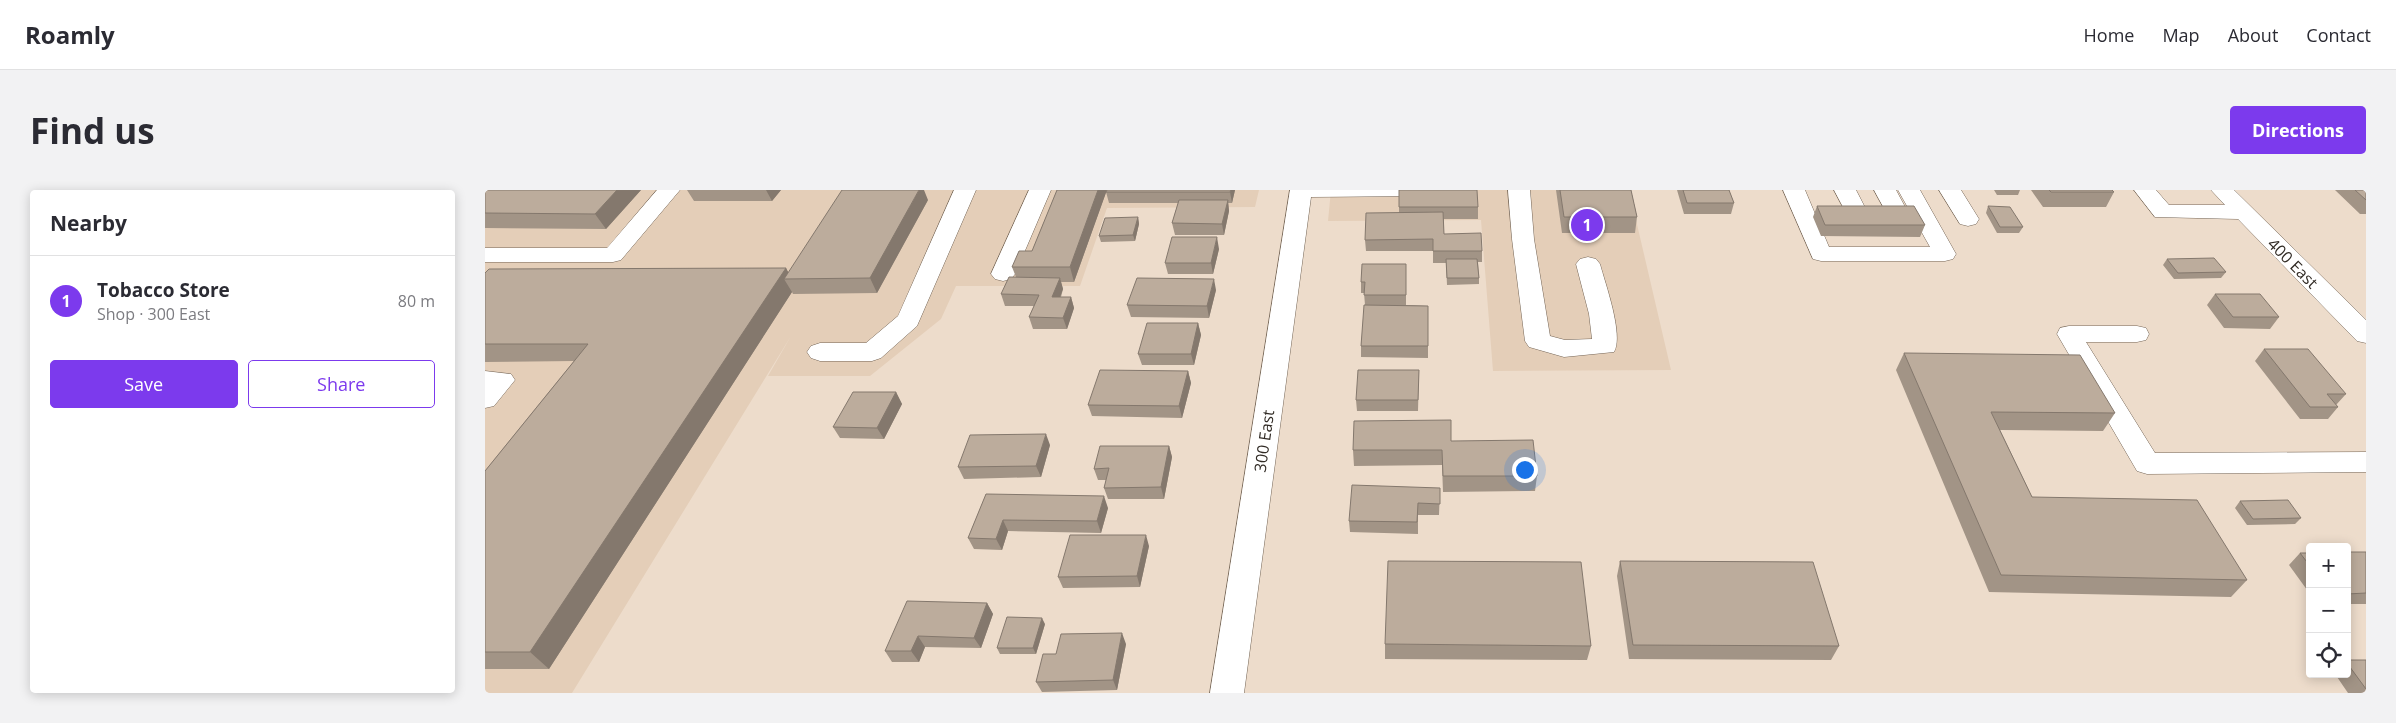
<!DOCTYPE html>
<meta charset="utf-8">
<style>
body{margin:0;font-family:"Open Sans",sans-serif;background:#f2f2f3;color:#2b2b33}
.controls{position:absolute;right:15px;bottom:15px;display:grid;overflow:hidden;border-radius:5px;box-shadow:0 2px 12px #0003}
.controls button{width:45px;height:45px;display:grid;place-items:center;padding:0;border:0;border-bottom:1px solid #e1e1e2;background:#fff;color:#2b2b33;font:25px sans-serif}
.you{position:absolute;left:1039px;top:279px;width:18px;height:18px;margin:-12px;border:4px solid #fff;border-radius:50%;background:#1a73e8;box-shadow:0 0 0 8px #1a73e833}
.badge{display:grid;place-items:center;width:32px;height:32px;border-radius:50%;background:#7c3aed;color:#fff;font-size:16px;font-weight:700}
.pin{position:absolute;translate:-50% -50%;border:2px solid #fff;box-shadow:0 1px 5px #0006}
.list{margin:0;padding:0;list-style:none}
h2{display:flex;justify-content:space-between;align-items:center;height:65px;margin:0;padding:0 20px;font-size:21px}
h2 small{font-size:16px;font-weight:400;color:#7c7c81}
.list li{display:grid;grid-template-columns:32px 1fr auto;gap:15px;align-items:center;box-sizing:border-box;height:90px;padding:0 20px;border-top:1px solid #e1e1e2}
.list b{display:block;font-size:19px;white-space:nowrap}
.list p{margin:0;font-size:16px;white-space:nowrap;color:#7c7c81}
.list em{font-size:16px;font-style:normal;color:#7c7c81}
.actions{display:flex;gap:10px;padding:15px 20px}
.actions a{flex:1;padding:11px 0;border:1px solid #7c3aed;border-radius:5px;text-align:center;font-size:18px;color:#7c3aed}
.actions .main{background:#7c3aed;color:#fff}
.icon{flex:none;width:28px;height:28px;fill:none;stroke:currentColor;stroke-width:2;stroke-linecap:round;stroke-linejoin:round}
.map{position:relative;flex:none;width:1881px;height:503px;overflow:hidden;border-radius:5px}
header{display:flex;align-items:center;gap:30px;box-sizing:border-box;height:70px;padding:0 25px;background:#fff;border-bottom:1px solid #e1e1e2}
header strong{font-size:24px}
nav{display:flex;gap:28px;margin-inline-start:auto;font-size:18px}
.intro{display:flex;align-items:center;justify-content:space-between;box-sizing:border-box;height:120px;padding:0 30px}
h1{margin:0;font-size:35px}
.button{padding:12px 22px;border-radius:5px;background:#7c3aed;color:#fff;font-size:18px;font-weight:700}
main{display:flex;gap:30px;padding:0 30px}
aside{flex:1;background:#fff;border-radius:5px;box-shadow:0 2px 12px #0003}
.map>svg:first-child{display:block}
.built{fill:#e4ceb8}
.lines{fill:none;stroke-linecap:round;stroke-linejoin:round}
.minor-casing{stroke:#746556;stroke-width:1}
.minor{fill:#fff;fill-rule:evenodd}
.wall{fill:#a29486}
.shaded-wall{fill:#84786d}
.building{fill:#bcac9c;stroke:#84786d}
.labels{text-anchor:middle;stroke-width:4.5;stroke-linejoin:round;paint-order:stroke}
.street-label{font-size:16px;fill:#312b25;stroke:#fff}
</style>
<header>
<strong>Roamly</strong>
<nav><a>Home</a><a>Map</a><a>About</a><a>Contact</a></nav>
</header>
<div class="intro"><h1>Find us</h1><a class="button">Directions</a></div>
<main>
<aside>
<h2>Nearby<small></small></h2>
<ul class="list">
<li><span class="badge">1</span><div><b>Tobacco Store</b><p>Shop · 300 East</p></div><em>80 m</em></li>
</ul>
<div class="actions"><a class="main">Save</a><a>Share</a></div>
</aside>
<div class="map">
<svg width="1881" height="503" viewBox="0 0 1881 503">
<rect width="100%" height="100%" fill="#eddccb"/>
<!-- built -->
<path class="built" d="M0,0H774L770,17L622,18L595,96H471L456,129L385,186H283L306,146L87,503H0Z
M846,0H1144L1186,180L1008,181L996,30L843,31Z"/>
<g class="lines">
<defs>
<path id="minor" d="M172,0H195L136,70L128,72H0V58H122Z
M469,0H491L432,136L396,168L387,171H335L326,168L322,162L326,156L335,153H381L413,126Z
M544,0H566L530,84L526,89L518,91L510,89L506,84Z
M805,0H944L941,5L933,6L826,7L759,503H725Z
M1023,0H1045L1049,49L1065,146L1080,150L1107,149L1104,124L1091,74L1095,69L1103,67L1111,69L1115,74C1120,93 1139,145 1129,162L1079,167L1044,157L1040,151L1027,49Z
M1298,0H1320L1344,57H1445L1413,0H1435L1471,64L1468,69L1460,71H1336L1328,69Z
M1349,0H1371L1385,27L1382,32L1374,34L1366,32Z
M1389,0H1411L1426,28L1423,33L1415,35L1407,33Z
M1454,0H1476L1494,29L1491,34L1483,36L1475,34Z
M1649,0H1671L1684,15H1740L1726,0H1749L1881,130V153L1872,151L1753,29L1670,27Z
M1584,136H1652L1661,138L1664,144L1661,150L1652,152H1601L1670,263L1881,262V282L1662,284L1652,281L1572,144L1575,138Z
M0,181L26,184L30,190L9,216L0,218Z"/>
</defs>
<!-- minor casing -->
<use href="#minor" class="minor-casing"/>
<!-- minor -->
<use href="#minor" class="minor"/>
</g>
<!-- wall -->
<path class="wall" d="M0,0H156L121,39L0,38Z
M202,0H296L287,11H209Z
M572,0H750L747,13H743L744,21L739,45H690L687,33L693,13H624L621,2L589,92H576L578,99L576,107H586L589,118L582,139H548L544,127L549,116H520L516,104L531,87L527,77L547,61Z
M914,0L993,17V29H959V44L997,61V72H993L994,88V94L962,95L961,73H948V61H881L880,50L914,22Z
M1071,0H1146L1152,27L1150,43H1077Z
M1192,0H1244L1249,13L1246,24H1199Z
M1509,0H1535L1533,5H1512Z
M1546,0H1627L1629,2L1621,17H1558Z
M1850,0H1881V24H1875Z
M443,10L392,103L308,104L307,102L64,479H0V281L89,171L0,172V83L301,78L303,83Z
M1332,16L1440,35L1435,47L1336,46L1328,27Z
M1503,16L1538,37L1534,43H1512L1501,23Z
M653,27L654,34L650,51L616,52L614,46Z
M734,59L728,84H683L680,73Z
M1682,69L1741,82L1736,88L1689,89L1678,75Z
M921,74V115L943,116V168L876,167V156L880,115L879,103H876V92Z
M731,100L724,128L646,127L642,115Z
M1730,104L1794,127L1785,139L1739,138L1722,115Z
M713,133L716,145L709,175H657L653,164Z
M1779,159L1861,204L1851,215L1853,217L1843,229H1815L1770,171Z
M1419,163L1630,223L1618,241L1515,240L1547,307L1762,390L1746,407L1504,402L1411,180Z
M934,180L933,221H872L871,210Z
M703,181L706,193L697,228L607,226L603,215Z
M411,202L417,214L399,249L355,248L348,237Z
M966,251L1052,286L1050,301L958,302L957,275L869,276L868,260Z
M565,255L556,287L479,289L473,277Z
M684,256L687,267L679,309H623L619,298L621,290H613L609,279Z
M955,298L954,325H933V344L865,342L864,331Z
M501,304L623,318L616,343L523,341L517,360L489,359L483,348Z
M1755,311L1816,328L1810,334L1762,335L1750,318Z
M664,356L655,397L578,398L573,387Z
M1862,362H1881V414H1862Z
M1815,363H1825V404L1804,375Z
M1135,371L1354,456L1346,470L1144,469L1132,386Z
M502,413L508,424L496,458L440,457L434,472H407L400,461Z
M560,434L551,464H515L512,458Z
M641,454L632,500L557,502L551,492L571,464Z
M900,454L1106,456L1102,470L900,469Z
M1862,470H1881V503H1863L1850,484H1862Z"/>
<!-- shaded-wall -->
<path class="shaded-wall" d="M132,0H156L121,39L110,24Z
M281,0H296L287,11Z
M434,0H439L443,10L392,103L385,88Z
M613,0H622L589,92L585,77Z
M746,0H750L747,13L745,2Z
M743,10L744,21L739,45L737,34Z
M653,27L654,34L650,51L648,45Z
M732,47L734,59L728,84L726,73Z
M301,78L307,89H299L307,102L64,479L45,462Z
M575,88L578,99L571,118L567,107Z
M729,89L731,100L724,128L722,116Z
M586,107L589,118L582,139L578,128Z
M713,133L716,145L709,175L706,164Z
M703,181L706,193L697,228L694,216Z
M411,202L417,214L399,249L392,238Z
M561,244L565,255L556,287L551,276Z
M684,256L687,267L679,309L676,297Z
M619,306L623,318L616,343L612,331Z
M518,330L523,341L517,360L511,349Z
M661,345L664,356L655,397L652,386Z
M502,413L508,424L496,458L489,448Z
M557,428L560,434L551,464L548,458Z
M637,443L641,454L632,500L628,490Z
M433,446L440,457L434,472L426,461Z"/>
<!-- building -->
<path class="building" d="M0,0H132L110,24L0,23Z
M357,0H434L385,88L299,89Z
M572,0H613L585,77H527L534,61H547Z
M622,0H746L745,2H621Z
M914,0H992L993,17H914Z
M1075,0H1146L1152,27H1079Z
M1198,0H1244L1249,13H1202Z
M1564,0H1627L1629,2H1566Z
M1870,0H1881V10Z
M694,10H743L737,34L687,33Z
M1332,16H1429L1440,35H1340Z
M1503,16L1525,17L1538,37H1515Z
M958,22L959,44L996,43L997,61H948V49L880,50L881,23Z
M653,27L648,45L614,46L620,28Z
M687,47H732L726,73H680Z
M1729,68L1741,82L1693,83L1682,69Z
M961,69H992L994,88H962Z
M877,74H921V105H879L880,92H876Z
M301,78L45,462H0V281L103,154H0V83L4,79Z
M524,87L575,88L567,107H586L578,128L544,127L554,105L516,104Z
M652,88L729,89L722,116L642,115Z
M1730,104H1775L1794,127H1748Z
M879,115L943,116V156H876Z
M662,133H713L706,164H653Z
M1779,159H1823L1861,204H1842L1853,217H1825Z
M1419,163L1595,165L1630,223L1506,222L1547,307L1712,310L1762,390L1516,385Z
M615,180L703,181L694,216L603,215Z
M873,180H934L933,210H871Z
M368,202H411L392,238L348,237Z
M966,230V251L1048,250L1052,286H958L957,260H868L869,231Z
M561,244L551,276L473,277L485,245Z
M615,256H684L676,297L619,298L624,278L609,279Z
M867,295L955,298V314L933,313L932,332L864,331Z
M501,304L619,306L612,331L518,330L511,349L483,348Z
M1803,310L1816,328L1768,329L1755,311Z
M585,345H661L652,386L573,387Z
M1862,362H1881V403L1862,404Z
M1815,363H1825V376Z
M903,371L1096,372L1106,456L900,454Z
M1135,371L1328,372L1354,456L1148,455Z
M422,411L502,413L489,448L433,446L426,461H400Z
M522,427L557,428L548,458H512Z
M637,443L628,490L551,492L558,464H571L576,444Z
M1862,470H1881V499L1862,473Z"/>
<g class="labels">
<!-- street labels -->
<g class="street-label">
<text transform="translate(1808 73) rotate(45)" y="6">400 East</text>
<text transform="translate(779 251) rotate(-82)" y="6">300 East</text>
</g>
</g>
</svg>
<div class="controls">
<button>+</button>
<button>−</button>
<button><svg class="icon" aria-label="locate" viewBox="0 0 24 24"><circle cx="12" cy="12" r="6"/><path d="M12 2v4M12 18v4M2 12h4M18 12h4"/></svg></button>
</div>
<div class="you"></div>
<div class="pin badge" style="left:1102px;top:35px">1</div>
</div>
</main>
